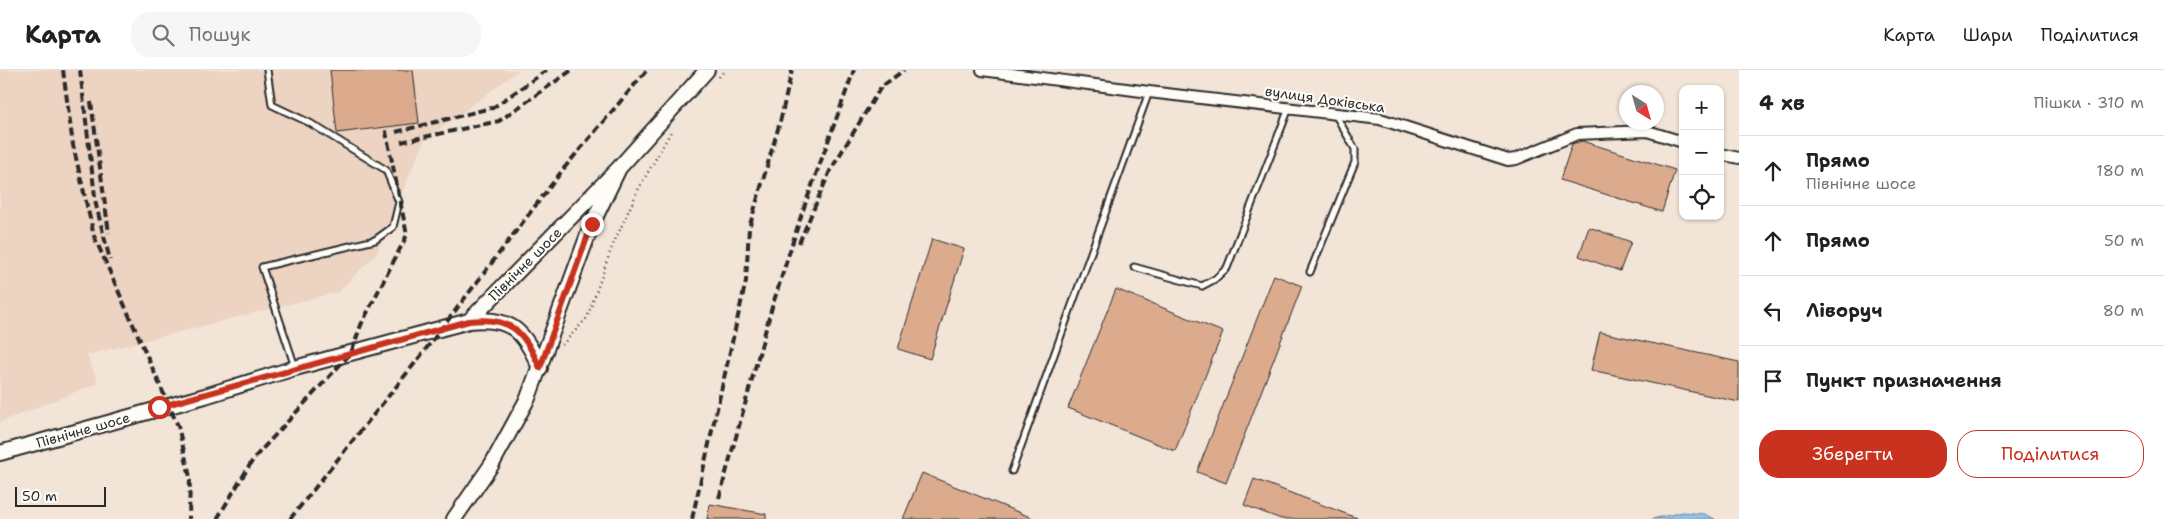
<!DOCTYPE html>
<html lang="uk">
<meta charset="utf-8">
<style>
body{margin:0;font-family:"Shantell Sans",sans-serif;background:#f6f6f6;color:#202124}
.controls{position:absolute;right:15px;top:15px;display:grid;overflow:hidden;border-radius:10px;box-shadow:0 1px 4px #0004}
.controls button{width:45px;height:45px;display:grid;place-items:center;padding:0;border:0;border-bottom:1px solid #e0e0e0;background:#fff;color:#202124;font:25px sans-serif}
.compass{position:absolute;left:1619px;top:15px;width:45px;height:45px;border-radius:50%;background:#fff;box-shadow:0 1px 4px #0004;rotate:143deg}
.scale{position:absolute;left:15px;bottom:12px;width:91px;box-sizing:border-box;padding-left:5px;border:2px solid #2b2b2b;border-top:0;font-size:14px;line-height:18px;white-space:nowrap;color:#2b2b2b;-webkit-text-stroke:4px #fdfcf7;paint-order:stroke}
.stop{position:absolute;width:15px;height:15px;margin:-11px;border:4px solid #c8321e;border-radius:50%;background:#fff}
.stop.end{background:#c8321e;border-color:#fff;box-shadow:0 1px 5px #0008}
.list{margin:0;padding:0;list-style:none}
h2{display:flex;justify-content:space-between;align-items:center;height:65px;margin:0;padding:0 20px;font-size:21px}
h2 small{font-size:16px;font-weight:400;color:#757577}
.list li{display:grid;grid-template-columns:32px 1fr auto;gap:15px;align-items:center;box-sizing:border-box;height:70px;padding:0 20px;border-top:1px solid #e0e0e0}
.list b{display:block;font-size:19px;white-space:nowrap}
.list p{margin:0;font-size:16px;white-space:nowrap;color:#757577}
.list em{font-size:16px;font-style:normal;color:#757577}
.actions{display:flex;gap:10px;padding:15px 20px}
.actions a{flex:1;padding:11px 0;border:1px solid #c8321e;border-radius:20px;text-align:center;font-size:18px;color:#c8321e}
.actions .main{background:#c8321e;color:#fff}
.icon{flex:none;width:28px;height:28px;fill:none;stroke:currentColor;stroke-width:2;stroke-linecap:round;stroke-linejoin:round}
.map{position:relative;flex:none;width:1739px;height:449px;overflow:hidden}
header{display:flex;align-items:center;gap:30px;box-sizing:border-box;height:70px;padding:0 25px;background:#fff;border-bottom:1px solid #e0e0e0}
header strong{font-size:24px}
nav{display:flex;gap:28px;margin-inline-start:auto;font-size:18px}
.search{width:350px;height:45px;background:#f6f6f6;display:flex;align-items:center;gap:12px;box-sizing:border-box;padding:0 18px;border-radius:20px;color:#757577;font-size:19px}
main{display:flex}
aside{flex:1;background:#fff}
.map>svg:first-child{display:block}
.built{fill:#ecd3c2}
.water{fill:#8fc2eb;stroke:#67869e}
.building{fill:#dcab8e;stroke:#2b2b2b}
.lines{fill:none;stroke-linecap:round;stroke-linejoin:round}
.lane-casing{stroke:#2b2b2b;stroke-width:9}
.street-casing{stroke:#2b2b2b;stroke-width:14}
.secondary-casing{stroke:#2b2b2b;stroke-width:18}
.path{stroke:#2b2b2b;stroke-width:2.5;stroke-dasharray:1 4;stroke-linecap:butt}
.lane{stroke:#fdfcf7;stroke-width:5}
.street{stroke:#fdfcf7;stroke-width:10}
.secondary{stroke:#fdfcf7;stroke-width:14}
.rail{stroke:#2b2b2b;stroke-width:4;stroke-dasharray:8 4;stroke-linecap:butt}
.route{stroke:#c8321e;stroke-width:6}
.labels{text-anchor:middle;stroke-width:4;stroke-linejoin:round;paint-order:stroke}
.street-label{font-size:14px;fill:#2b2b2b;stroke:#fdfcf7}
</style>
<header>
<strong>Карта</strong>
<div class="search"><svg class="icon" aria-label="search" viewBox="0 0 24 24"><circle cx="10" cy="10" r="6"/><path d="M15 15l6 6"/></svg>Пошук</div>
<nav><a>Карта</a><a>Шари</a><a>Поділитися</a></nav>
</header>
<main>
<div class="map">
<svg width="1739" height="449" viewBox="0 0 1739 449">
<rect width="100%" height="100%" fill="#f3e4d8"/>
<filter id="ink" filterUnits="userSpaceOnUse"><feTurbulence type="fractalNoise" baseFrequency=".02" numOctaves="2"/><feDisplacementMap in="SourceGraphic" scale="10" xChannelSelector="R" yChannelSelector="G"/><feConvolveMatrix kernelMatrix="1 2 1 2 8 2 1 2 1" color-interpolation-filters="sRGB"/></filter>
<g filter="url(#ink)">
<!-- built -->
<path class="built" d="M0,0H519L424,71L376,184L338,222L87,285L98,313L0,352Z"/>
<!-- water -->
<path class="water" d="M1683,442L1704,444L1715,449H1652Z"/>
<!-- building -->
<path class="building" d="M330,0H413L419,53L337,63Z
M1582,71L1675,100L1662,142L1560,110L1572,74Z
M1589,157L1631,172L1620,201L1579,186Z
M932,169L964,179L930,289L898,279Z
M1274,205L1302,216L1226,413L1197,402Z
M1116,219L1223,262L1175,381L1068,338Z
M1600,262L1739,292V332L1591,300Z
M922,403L1035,449H903Z
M1254,409L1357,448V449H1281L1244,435Z
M710,434L766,444V449H707Z"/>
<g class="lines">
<defs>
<path id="lane" d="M267,0L272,35L310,53L386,100L399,132L393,157L375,170L262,197L295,297
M1134,197L1202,216L1215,209L1227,198L1289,38
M1310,202L1355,92V79L1335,44
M1012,401L1149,22"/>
<path id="street" d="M982,0L1149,22L1380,49L1508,90L1516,89L1577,64L1647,61L1683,72
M1720,84L1739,88"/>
<path id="secondary" d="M469,251L619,98L707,0
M0,383L205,326L295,298L469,251C511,246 524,261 540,298
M454,449L492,394L528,328L592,154L619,98"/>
</defs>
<!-- lane casing -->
<use href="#lane" class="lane-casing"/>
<!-- street casing -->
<use href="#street" class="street-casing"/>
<!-- secondary casing -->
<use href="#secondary" class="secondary-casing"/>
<!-- path -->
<path class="path" d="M719,7L725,0
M562,275L587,248L612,177L639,118L672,60"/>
<!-- lane -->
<use href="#lane" class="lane"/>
<!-- street -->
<use href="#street" class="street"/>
<!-- secondary -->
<use href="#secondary" class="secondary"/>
<!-- rail -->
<path class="rail" d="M63,0L73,75L94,166L178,356L190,407L189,449
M80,0L96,135L110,190
M91,32L109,163
M491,39L547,0
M396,62L491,38
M401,72L499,51L572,0
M799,173L830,101L881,17L904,0
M719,428L772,237L802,143L854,0
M217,449L254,388L351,283L361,255L407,165L385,57
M290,449L419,288L565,97L647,0
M692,449L746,211L749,158L780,52L792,0"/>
</g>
</g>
<g class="lines" filter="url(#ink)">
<!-- route -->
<path class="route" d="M159,337L469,251C511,246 524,261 540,298L592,154"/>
</g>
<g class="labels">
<!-- street labels -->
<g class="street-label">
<text transform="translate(1325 29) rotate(8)" y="5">вулиця Доківська</text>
<text transform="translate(525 194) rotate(-45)" y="5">Північне шосе</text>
<text transform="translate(83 360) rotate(-16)" y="5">Північне шосе</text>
</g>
</g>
</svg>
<div class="controls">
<button>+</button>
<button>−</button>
<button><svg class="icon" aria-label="locate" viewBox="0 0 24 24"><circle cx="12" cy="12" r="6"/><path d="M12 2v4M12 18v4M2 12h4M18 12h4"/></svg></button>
</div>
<svg class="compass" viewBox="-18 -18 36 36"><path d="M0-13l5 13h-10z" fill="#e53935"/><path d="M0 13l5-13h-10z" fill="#757577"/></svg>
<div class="scale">50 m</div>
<div class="stop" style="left:159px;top:337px"></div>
<div class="stop end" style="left:592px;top:154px"></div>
</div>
<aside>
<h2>4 хв<small>Пішки · 310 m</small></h2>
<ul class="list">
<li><svg class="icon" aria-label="ahead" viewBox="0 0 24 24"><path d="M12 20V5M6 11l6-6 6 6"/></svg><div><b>Прямо</b><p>Північне шосе</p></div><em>180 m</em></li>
<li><svg class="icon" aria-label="ahead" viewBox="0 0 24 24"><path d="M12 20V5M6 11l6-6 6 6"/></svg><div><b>Прямо</b></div><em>50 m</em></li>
<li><svg class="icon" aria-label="left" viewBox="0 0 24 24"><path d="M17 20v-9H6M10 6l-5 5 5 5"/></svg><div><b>Ліворуч</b></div><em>80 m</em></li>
<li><svg class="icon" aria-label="arrive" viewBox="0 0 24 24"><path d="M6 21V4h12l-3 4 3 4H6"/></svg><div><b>Пункт призначення</b></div></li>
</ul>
<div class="actions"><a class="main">Зберегти</a><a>Поділитися</a></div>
</aside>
</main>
